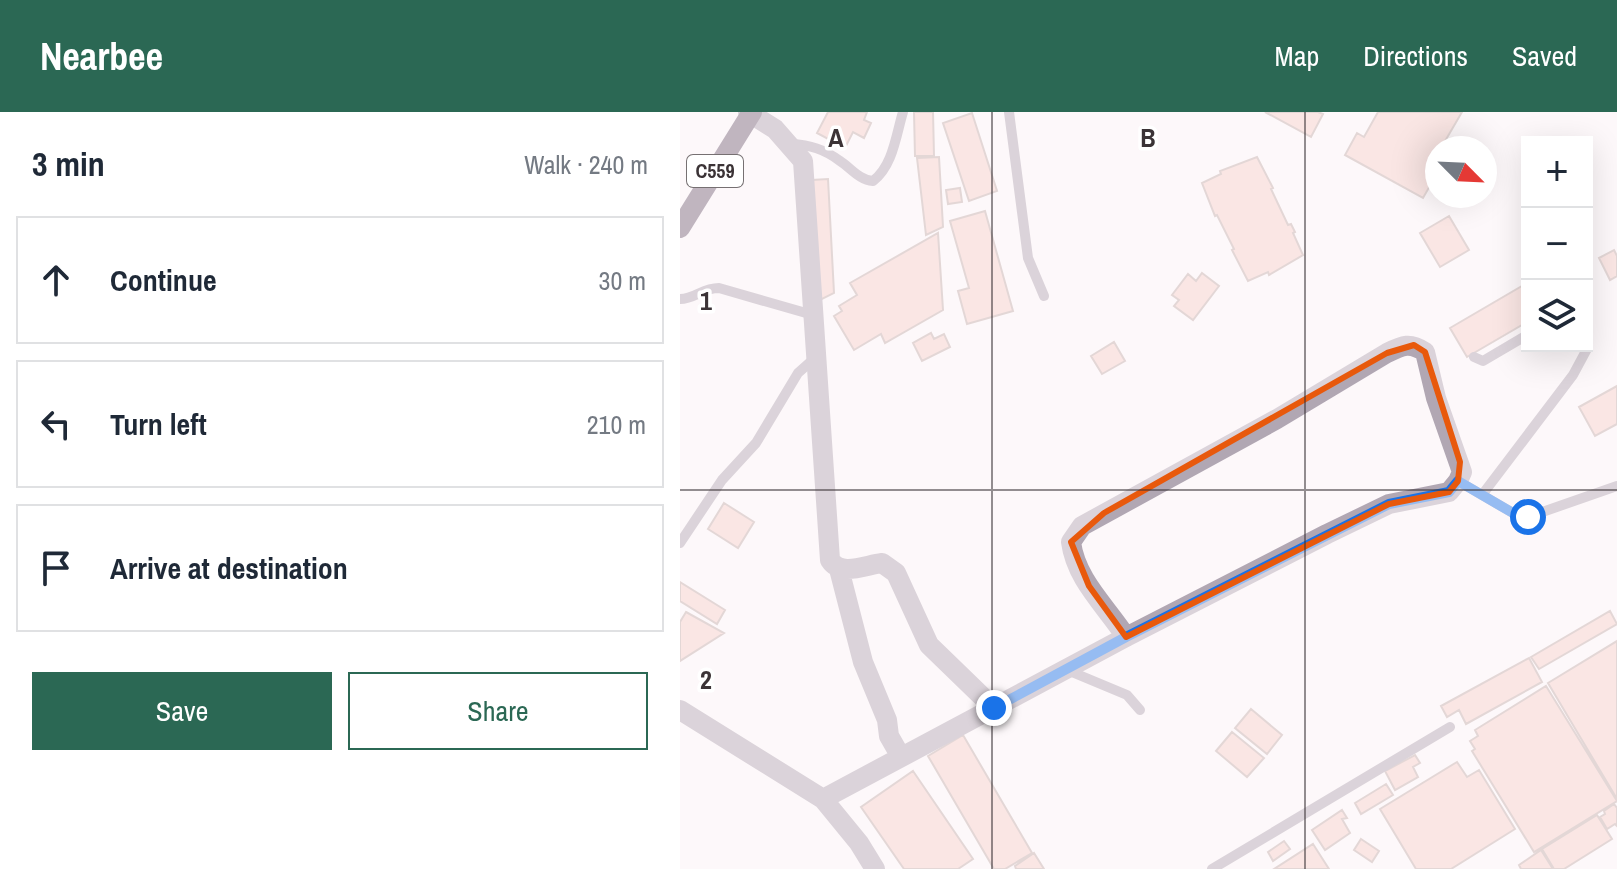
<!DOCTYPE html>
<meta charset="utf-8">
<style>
body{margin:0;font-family:"Archivo Narrow",sans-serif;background:#f6f6f7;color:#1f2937}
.controls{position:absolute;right:24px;top:24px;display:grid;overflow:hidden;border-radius:0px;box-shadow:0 8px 32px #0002}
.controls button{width:72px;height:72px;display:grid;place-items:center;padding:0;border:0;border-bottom:2px solid #e0e1e3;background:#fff;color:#1f2937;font:40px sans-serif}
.compass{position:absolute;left:745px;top:24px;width:72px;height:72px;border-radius:50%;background:#fff;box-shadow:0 8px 32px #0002;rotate:114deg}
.stop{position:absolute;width:24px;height:24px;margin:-18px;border:6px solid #1a73e8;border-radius:50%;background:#fff}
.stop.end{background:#1a73e8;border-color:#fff;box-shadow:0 2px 8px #0008}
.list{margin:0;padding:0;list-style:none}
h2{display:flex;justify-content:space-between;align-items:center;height:104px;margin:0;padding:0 32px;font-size:34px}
h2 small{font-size:26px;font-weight:400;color:#747a83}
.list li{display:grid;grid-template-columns:52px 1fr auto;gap:24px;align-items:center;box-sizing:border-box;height:128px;margin:0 16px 16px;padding:0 16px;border:2px solid #e0e1e3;border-radius:0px}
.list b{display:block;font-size:30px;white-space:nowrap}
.list em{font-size:26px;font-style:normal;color:#747a83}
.actions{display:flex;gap:16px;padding:24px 32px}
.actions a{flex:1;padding:18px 0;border:2px solid #2b6854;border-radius:0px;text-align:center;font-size:28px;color:#2b6854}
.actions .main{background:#2b6854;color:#fff}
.icon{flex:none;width:44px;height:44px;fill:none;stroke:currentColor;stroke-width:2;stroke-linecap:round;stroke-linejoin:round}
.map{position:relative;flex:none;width:937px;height:757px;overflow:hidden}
header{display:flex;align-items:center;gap:48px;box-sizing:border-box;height:112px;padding:0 40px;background:#2b6854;color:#fff}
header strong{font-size:38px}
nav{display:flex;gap:44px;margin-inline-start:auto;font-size:28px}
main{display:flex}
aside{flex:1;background:#fff}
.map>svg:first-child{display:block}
.building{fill:#f7d0ca;stroke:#c4afac;stroke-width:2}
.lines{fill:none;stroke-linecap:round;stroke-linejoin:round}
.service{stroke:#b1a7b3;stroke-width:10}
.minor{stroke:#b1a7b3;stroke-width:20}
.primary{stroke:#756479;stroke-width:20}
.route{stroke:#1a73e8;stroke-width:10}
.marked{fill:none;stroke:#e8590c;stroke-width:6;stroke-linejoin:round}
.grid{fill:none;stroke:#3b3336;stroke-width:2;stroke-opacity:0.55}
.labels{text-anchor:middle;stroke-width:7;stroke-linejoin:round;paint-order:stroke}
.shield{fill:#fff;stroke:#767072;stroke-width:2}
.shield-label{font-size:20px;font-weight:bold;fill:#3b3336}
.grid-label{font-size:26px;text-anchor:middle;font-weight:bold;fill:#3b3336;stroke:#fff;stroke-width:7;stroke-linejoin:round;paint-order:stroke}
</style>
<header>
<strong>Nearbee</strong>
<nav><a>Map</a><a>Directions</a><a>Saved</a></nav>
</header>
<main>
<aside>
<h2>3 min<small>Walk · 240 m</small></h2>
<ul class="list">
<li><svg class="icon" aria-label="ahead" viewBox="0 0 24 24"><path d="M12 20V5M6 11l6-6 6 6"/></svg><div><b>Continue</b></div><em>30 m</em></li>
<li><svg class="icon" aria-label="left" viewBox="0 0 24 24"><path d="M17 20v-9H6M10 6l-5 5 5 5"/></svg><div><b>Turn left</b></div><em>210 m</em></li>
<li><svg class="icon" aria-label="arrive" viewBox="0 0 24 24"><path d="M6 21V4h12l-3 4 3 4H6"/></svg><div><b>Arrive at destination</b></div></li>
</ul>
<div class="actions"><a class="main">Save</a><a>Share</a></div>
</aside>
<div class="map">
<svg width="937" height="757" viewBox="0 0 937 757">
<rect width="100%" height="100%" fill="#fdf8fa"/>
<!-- building -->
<path class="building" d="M148,0H187L184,8L191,11L184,26L173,20L165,36L137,21Z
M234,0H253L254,44H235Z
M585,0H638L643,2L631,25Z
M698,0H782L761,36H757V43L747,61L755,65L743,86L665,43L677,21L684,25Z
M292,1L317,79L289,89L263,11Z
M259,45L263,115L246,123L237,46Z
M577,45L593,76L591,77L608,113L611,112L615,120L613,121L623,143L589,163L588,160L568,169L552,138L554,137L537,103L535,104L522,71L541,62L540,59Z
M148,67L154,181L138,189L132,68Z
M280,76L282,90L268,92L266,78Z
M305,99L333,199L287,212L278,179L289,176L270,109Z
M769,104L789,138L760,155L740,121Z
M258,121L263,198L205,231L201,222L174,238L154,204L162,199L159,194L177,183L170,171Z
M934,138L937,144V164L930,168L919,146Z
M522,161L539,174L513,208L494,194L499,188L492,183L508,162L516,169Z
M847,171V210L787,245L770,216Z
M251,221L254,227L264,222L270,235L242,249L233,231Z
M434,230L445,249L422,262L411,244Z
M937,274V312L915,324L899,295Z
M44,391L74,410L58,436L28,417Z
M0,470L45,498L37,512L0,489Z
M930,499L937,512L859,557L851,545Z
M6,500L44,521L0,549V510Z
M937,529V687L868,571Z
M849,546L862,570L786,612L779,598L767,605L761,594Z
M866,574L937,689L854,740L792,639L795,637L790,629L798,624L795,618Z
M571,597L602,623L587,642L555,616Z
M552,620L584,646L567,665L536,639Z
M283,623L352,741L325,757H314L248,644Z
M735,643L740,651L733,655L738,665L715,678L705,659Z
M777,650L787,665L799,658L835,717L771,757H736L700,697Z
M233,659L293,747L278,757H224L181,695Z
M706,672L713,683L681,702L675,691Z
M934,692L937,696V714L935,712L927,717L920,705L925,702L924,699Z
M662,698L667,706L662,707L670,721L645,738L632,718Z
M917,703L932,727L884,757H874L862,737Z
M681,727L699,739L692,750L674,738Z
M604,729L610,737L593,749L588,740Z
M633,732L649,757H594Z
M861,738L873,757H841L839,753Z
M354,741L364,757H336L335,754Z"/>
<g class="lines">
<!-- service -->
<path class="service" d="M329,0L348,146L364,184
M111,32C130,33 144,37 160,49C171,56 179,68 193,69C213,54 216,23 223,0
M0,187C15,187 22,176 39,176L133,203
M794,245L803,249L847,223
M778,369L833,401L848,405L937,374
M802,383L893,263L907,237V217
M0,431L42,368L76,331L118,261L136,245
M387,558L447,583L460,598
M532,757L770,615"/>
<!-- minor -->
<path class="minor" d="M68,0L95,17L123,49L150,448C161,465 185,453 202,451L216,461L249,533L314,596
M159,457L183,550L207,608L209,624L221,645
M0,598L143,687L179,731L195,757
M143,687L446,525L647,422L709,392L769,380L778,369L782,360L756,286L745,240C730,230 723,233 707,241L597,307L402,414L391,430C396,468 426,494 446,525"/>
<!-- primary -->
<path class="primary" d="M0,116L72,0"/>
</g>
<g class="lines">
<!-- route -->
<path class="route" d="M314,596L446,525L709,392L769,380L778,369L833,401L848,405"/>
</g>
<!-- marked area -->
<path d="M0 0H937V757H0ZM734,233L745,240L780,350L778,369L769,380L709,392L446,525L409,474L391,430L424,401L707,241Z" fill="#fdf8fa" fill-opacity=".55" fill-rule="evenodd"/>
<path class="marked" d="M734,233L745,240L780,350L778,369L769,380L709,392L446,525L409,474L391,430L424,401L707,241Z"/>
<!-- grid -->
<path class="grid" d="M312,0V757M625,0V757M0,378H937"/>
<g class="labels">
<!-- shield labels -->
<rect class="shield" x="7" y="43" width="56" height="32" rx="6"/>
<g class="shield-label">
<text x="35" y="66">C559</text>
</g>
</g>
<g class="grid-label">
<text x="156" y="35">A</text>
<text x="468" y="35">B</text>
<text x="26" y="198">1</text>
<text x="26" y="577">2</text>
</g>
</svg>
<div class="controls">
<button>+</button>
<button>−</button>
<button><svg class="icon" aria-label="layers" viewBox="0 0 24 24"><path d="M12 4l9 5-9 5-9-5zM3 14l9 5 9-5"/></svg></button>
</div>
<svg class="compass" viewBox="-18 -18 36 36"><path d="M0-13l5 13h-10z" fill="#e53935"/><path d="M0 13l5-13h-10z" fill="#747a83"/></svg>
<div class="stop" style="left:848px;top:405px"></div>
<div class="stop end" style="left:314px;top:596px"></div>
</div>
</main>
